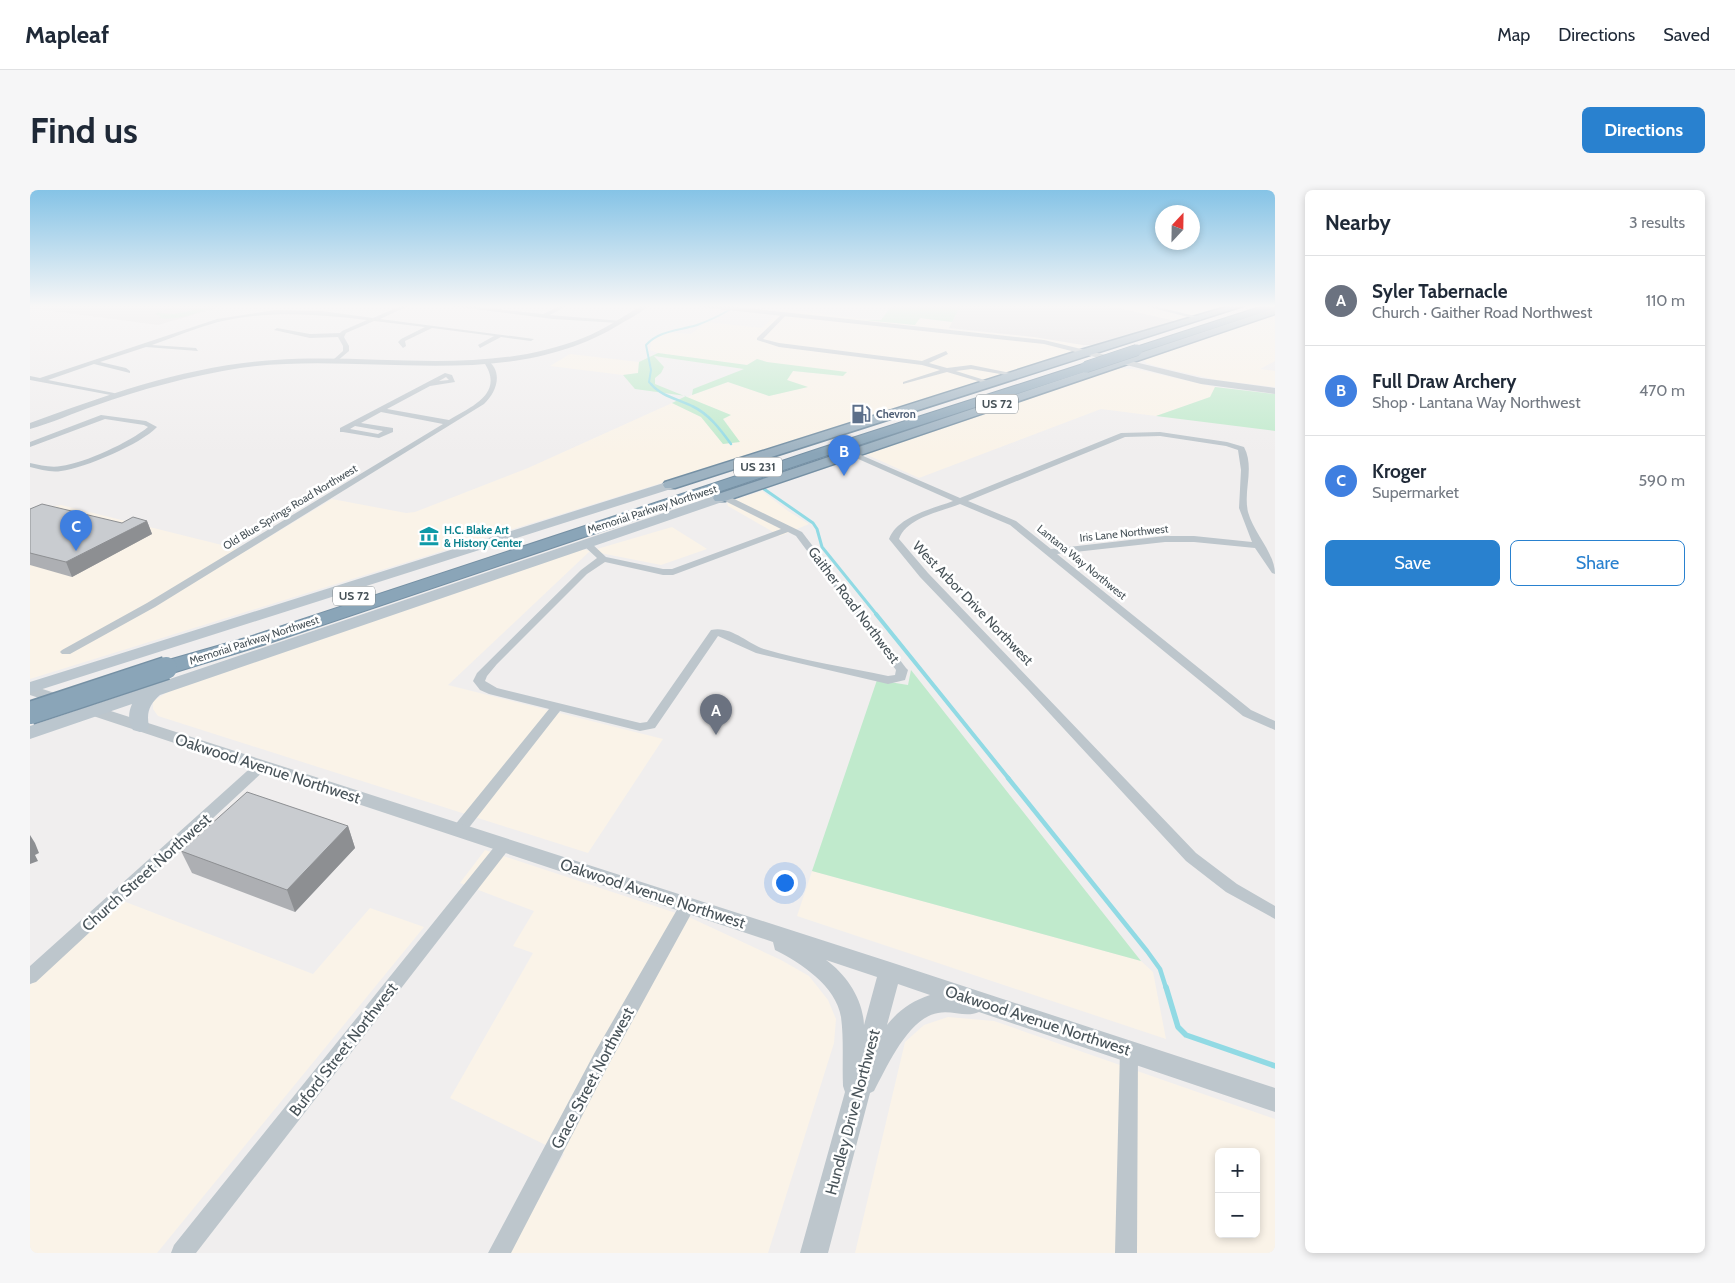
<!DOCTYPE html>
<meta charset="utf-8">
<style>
body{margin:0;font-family:Cabin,sans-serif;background:#f6f6f7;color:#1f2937}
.controls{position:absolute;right:15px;bottom:15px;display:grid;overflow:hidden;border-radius:8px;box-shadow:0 2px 8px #0003}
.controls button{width:45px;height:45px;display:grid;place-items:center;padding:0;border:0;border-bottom:1px solid #e0e1e3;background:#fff;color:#1f2937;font:25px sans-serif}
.compass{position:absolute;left:1125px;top:15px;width:45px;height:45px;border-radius:50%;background:#fff;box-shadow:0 2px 8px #0003;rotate:22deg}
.you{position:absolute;left:754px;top:692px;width:18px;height:18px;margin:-12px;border:4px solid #fff;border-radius:50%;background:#1a73e8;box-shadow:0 0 0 8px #1a73e833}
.badge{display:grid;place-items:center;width:32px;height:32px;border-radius:50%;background:#2981cf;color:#fff;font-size:16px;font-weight:700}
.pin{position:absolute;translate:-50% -41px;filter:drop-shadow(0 1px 2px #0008)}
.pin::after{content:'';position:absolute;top:26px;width:18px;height:15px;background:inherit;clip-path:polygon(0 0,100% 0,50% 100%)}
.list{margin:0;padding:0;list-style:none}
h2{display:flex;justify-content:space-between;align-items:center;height:65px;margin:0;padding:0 20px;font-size:21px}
h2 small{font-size:16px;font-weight:400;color:#747a83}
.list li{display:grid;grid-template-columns:32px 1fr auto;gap:15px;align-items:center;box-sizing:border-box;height:90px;padding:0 20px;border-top:1px solid #e0e1e3}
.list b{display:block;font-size:19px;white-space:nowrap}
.list p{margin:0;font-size:16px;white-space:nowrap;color:#747a83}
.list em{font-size:16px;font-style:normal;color:#747a83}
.actions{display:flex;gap:10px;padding:15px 20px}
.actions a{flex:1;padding:11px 0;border:1px solid #2981cf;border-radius:8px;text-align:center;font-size:18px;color:#2981cf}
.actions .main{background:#2981cf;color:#fff}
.map{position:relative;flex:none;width:1245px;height:1063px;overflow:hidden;border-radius:8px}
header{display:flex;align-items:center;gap:30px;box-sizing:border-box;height:70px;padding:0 25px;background:#fff;border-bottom:1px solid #e0e1e3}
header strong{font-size:24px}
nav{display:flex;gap:28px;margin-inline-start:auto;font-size:18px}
.intro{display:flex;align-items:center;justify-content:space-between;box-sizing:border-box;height:120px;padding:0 30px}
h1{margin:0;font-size:35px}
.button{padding:12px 22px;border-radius:8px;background:#2981cf;color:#fff;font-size:18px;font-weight:700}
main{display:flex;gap:30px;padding:0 30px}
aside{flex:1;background:#fff;border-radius:8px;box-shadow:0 2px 8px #0003}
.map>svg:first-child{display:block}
.commercial{fill:#faf3e8;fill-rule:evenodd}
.education{fill:#e1dfdf}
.green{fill:#c0eacc}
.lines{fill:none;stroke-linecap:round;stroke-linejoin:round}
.stream-far5{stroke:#91dae4;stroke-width:2}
.stream-far4{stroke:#91dae4;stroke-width:2.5}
.stream-far3{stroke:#91dae4;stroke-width:3}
.stream-far2{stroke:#91dae4;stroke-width:4}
.stream-far1{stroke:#91dae4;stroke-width:4.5}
.stream{stroke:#91dae4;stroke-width:5.5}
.trunk-casing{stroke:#7590a4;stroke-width:3}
.motorway-casing{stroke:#7590a4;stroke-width:2}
.minor{fill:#bdc6cc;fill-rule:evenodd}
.tertiary{fill:#bdc6cc;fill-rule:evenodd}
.secondary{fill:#bbc6ce;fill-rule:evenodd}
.trunk{fill:#9db2c1;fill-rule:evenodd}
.motorway{fill:#8aa5b8;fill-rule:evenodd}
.motorway-bridge-far1-casing{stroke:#7590a4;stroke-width:12;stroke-linecap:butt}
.motorway-bridge-casing{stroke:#7590a4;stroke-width:25;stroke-linecap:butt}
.motorway-bridge-far1{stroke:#8aa5b8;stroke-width:11}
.motorway-bridge{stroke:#8aa5b8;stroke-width:22}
.wall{fill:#adafb3}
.shaded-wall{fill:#8d8f92}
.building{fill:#c9ccd0;stroke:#8d8f92}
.labels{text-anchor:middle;stroke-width:5;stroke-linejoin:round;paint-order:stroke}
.far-service-label{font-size:11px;font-weight:bold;fill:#4e5e75;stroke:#fff;text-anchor:start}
.far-street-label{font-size:11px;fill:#485359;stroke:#fff}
.far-culture-label{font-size:11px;font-weight:bold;fill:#0d838f;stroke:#fff;text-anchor:start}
.shield{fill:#fff;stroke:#7f878b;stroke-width:1}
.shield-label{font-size:12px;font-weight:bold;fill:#485359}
.street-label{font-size:14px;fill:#485359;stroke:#fff}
.near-street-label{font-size:16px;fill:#485359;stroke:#fff}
</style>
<header>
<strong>Mapleaf</strong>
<nav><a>Map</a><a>Directions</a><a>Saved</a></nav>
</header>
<div class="intro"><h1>Find us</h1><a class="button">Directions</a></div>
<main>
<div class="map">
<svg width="1245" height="1063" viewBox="0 0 1245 1063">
<rect width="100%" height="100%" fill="#f0eeee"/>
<!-- commercial -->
<path class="commercial" d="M1075,115H1196L1145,131Z
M752,119L884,135L889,128L922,132L919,139L1004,147L1053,155L1048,161L989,182L0,489V320L31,315L216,361L302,309L376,323L385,322L498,278L642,213L671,227L693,254L709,252L693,228L700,225L657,207L698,192L739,206L776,197L757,190L763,181L813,186L737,172L727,169L717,175L628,163L620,160L621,150L633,142L661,144L676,132L732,138Z
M1245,124V171L1230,179L1245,181V197L1187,190L1133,178L1116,173L1114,169Z
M540,164L609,172L608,183L593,185L520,176Z
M1090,178L1110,180L1185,197L1181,207L1126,226L1071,219L889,288L833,263Z
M732,301L758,321L779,334L750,346L698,316L697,312Z
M642,337L677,359L631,375L560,361L418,495L633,549L558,663L128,526L123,519V511L144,498L552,359L560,361Z
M455,660L661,728L751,770L779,786L798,810L806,829L804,853L738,1063H479L534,964L420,908L503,763L483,756L504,721L430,693Z
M782,681L1111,771L1123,782L1136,849L767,726Z
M93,711L283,784L340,718L394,737L127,1063H0V795Z
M918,827L964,831L1245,929V1063H825L875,852L894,835ZM1189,962H1226V1044H1189Z"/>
<!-- education -->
<path class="education" d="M0,115H197L128,135L0,118Z
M931,115H1075L1145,131L1067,155H1053L1004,147L919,138Z"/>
<!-- green -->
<path class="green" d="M150,115H153L129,123L144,124L189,115C171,120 154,131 129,128L131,126L125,124Z
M862,115H931L922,132L890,128L885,135L833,130H851Z
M628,163L717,175L727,169L737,172L817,182L813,186L763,181L757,190L778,197L739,206L698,192L662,205L663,199L714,179L624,166L634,177L631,183L625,188V194L701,225L693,229L710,252L693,254L671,227L642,213L656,206L605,199L593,185L608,183L609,172Z
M1185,197L1245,204V241L1126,226L1180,207Z
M881,480L1111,771L782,681L847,490L878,495Z"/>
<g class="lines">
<!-- stream-far5 -->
<path class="stream-far5" d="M622,195L619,192L621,180L616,155C630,140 648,141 667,135C678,131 689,126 699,120"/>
<!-- stream-far4 -->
<path class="stream-far4" d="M621,194C631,206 648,209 662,216C679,224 690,239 701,254"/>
<!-- stream-far3 -->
<path class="stream-far3" d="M734,299L783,333L787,339L792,357L847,425"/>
<!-- stream-far2 -->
<path class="stream-far2" d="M846,424L979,589"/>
<!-- stream-far1 -->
<path class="stream-far1" d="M978,588L1117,761L1130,779L1136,798"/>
<!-- stream -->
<path class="stream" d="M1136,797L1148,837L1156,845L1245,876"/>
<defs>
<path id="trunk" d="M1203,115H1216L645,298H635L633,295L635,292L1054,159Z
M1245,118V124L695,311H685L683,308L685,305Z"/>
<path id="motorway" d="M1236,115H1245V118L1111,162L1107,163L1101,160L1103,158Z
M1056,173L1062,177L1060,180L801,264L233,455L136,485L128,483L125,478L128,473L219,447L791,258Z"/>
</defs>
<!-- trunk casing -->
<use href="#trunk" class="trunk-casing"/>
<!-- motorway casing -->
<use href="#motorway" class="motorway-casing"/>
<!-- minor -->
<path class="minor" d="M373,115H380L350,129L504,149L501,151L471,147L450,158L448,155L464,146L402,138L375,151L376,156L373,158L368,152L371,149L395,137L344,131L316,143L314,147L319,156V161L306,172L303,170L313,161V156L308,147L280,148L244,140L247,138L280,144L310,143L312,141L337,130C287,124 238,120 188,132C166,138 144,147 122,155L166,158L168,161L116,157L70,172L96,178L100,181V183L64,174L18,190L84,203L87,205L86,206L0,190V186L10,188L187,129L245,120L292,121L343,128Z
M413,115H428L513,124L532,115H538L520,125L592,131L589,133L523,129Z
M1111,115H1120L1173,128L1170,130Z
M754,122L756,125L733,149L749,153L892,171L916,161L918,164L899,173L917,178L941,175L991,185L988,187L941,179L926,181L964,193L961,195L917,182L873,194V192L910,180L892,175L749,157L727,150V148Z
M456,169C474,181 467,202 454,214L125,417L40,464H32L30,462L32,460L117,413L413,234L351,222L331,233L363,238V242L349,248L313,242H310V238L415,183L422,185L425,192L400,196L357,219L419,230C442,216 476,203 453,171ZM416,187L419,190L409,191ZM325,236L353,241L348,244L320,239Z
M71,225L116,231L127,237C111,254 55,278 31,281C21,283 10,279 0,277V273C10,275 21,278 31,276C55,273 100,252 118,237L114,235L75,229L0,257V252Z
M1130,242L1197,252L1214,257C1225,278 1213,300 1218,322C1224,344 1245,363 1245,384L1242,383L1225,358L1164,352H1135L1027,364L1221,520L1245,531V540L1213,526L980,335L930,314C912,321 876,328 869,349L898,383L1166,663L1207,694L1245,716V729L1196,702L1156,671L998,500L890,387L859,349C868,326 902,319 923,311L817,264L824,262L930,308L1091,243ZM1130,246L1196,256L1208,260L1211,280L1209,318L1222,352L1164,346H1135L1021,359L986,331L938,311L1095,247Z
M694,304L772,342L876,478L878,480L875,490L858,494L726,463L688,446L625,538L610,541L530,521L434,644L429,645L424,644L422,640L424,636L519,519L459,504L450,500L443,491L447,483L551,380L567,368L554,356V352H560L576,367L633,379H642L751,339L691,309L690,307ZM758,342L766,346L866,480L865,485L858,486C817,477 774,471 734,459C717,453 700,435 681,440L617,532L610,533L467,498L455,491L457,486L467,474L557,384L575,372L633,385H643Z
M231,572L236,573L238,576L236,579L6,792L0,794V776L226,573Z
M474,650L479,651L481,655L479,659L166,1063H141L144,1055L469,651Z
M658,709L664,711L666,715L579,874L481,1063H458L565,862L652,711Z
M1099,852L1105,854L1108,860L1107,1063H1085L1090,860L1093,854Z"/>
<!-- tertiary -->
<path class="tertiary" d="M613,115H620C612,122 601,128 592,133C477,205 336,160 210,178C160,186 112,199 64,216C43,223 22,233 0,239V233C79,204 160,175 245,170C347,163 455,187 553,148C574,140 593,126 613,115Z
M667,115H687L1014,150L1171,188L1245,198V204L1171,194L1014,154L670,117Z
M0,495L860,772L1245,898V922L949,822C936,828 922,820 908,823C878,828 857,877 844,901L840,903L798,1063H770L815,902L813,896C812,874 814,849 811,827C806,796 771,773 745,760L743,752L0,505ZM796,770L847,787L834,835C833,809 816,784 796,770ZM868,794L900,805C882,811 869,820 857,835Z"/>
<!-- secondary -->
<path class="secondary" d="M640,291L646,295L644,298L0,503V492Z
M690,304L696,308L695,311L130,505C120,514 116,522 119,536L117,540L110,542L103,540C98,532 98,523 102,514L0,549V536Z"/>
<!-- trunk -->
<use href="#trunk" class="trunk"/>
<!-- motorway -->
<use href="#motorway" class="motorway"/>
<defs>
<path id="motorway-bridge-far1" d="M1056,177L1107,160"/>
<path id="motorway-bridge" d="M0,523L136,478"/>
</defs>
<!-- motorway-bridge-far1 casing -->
<use href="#motorway-bridge-far1" class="motorway-bridge-far1-casing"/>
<!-- motorway-bridge casing -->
<use href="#motorway-bridge" class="motorway-bridge-casing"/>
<!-- motorway-bridge-far1 -->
<use href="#motorway-bridge-far1" class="motorway-bridge-far1"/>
<!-- motorway-bridge -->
<use href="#motorway-bridge" class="motorway-bridge"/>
</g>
<!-- wall -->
<path class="wall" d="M0,319L92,333L117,331L122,344L42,387L0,375Z
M318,636L325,658L265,722L162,683L151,661Z"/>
<!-- shaded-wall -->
<path class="shaded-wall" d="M117,331L122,344L42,387L36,372Z
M318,636L325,658L265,722L257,700Z
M0,645L5,653L9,663L5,665L8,671L0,674Z"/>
<!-- building -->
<path class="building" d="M12,314L92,333L103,327L117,331L36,372L0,363V319Z
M217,602L318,636L257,700L151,661Z"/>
<!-- sky -->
<linearGradient id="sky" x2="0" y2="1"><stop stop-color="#85c3e6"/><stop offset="0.44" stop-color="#f8f7f7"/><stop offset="1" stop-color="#f8f7f7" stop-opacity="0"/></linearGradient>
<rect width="1245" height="264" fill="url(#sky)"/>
<!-- icons -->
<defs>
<symbol id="fuel-bare" viewBox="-9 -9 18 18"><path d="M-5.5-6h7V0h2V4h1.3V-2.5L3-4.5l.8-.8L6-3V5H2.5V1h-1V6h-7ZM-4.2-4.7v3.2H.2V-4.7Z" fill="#5c6f8a" stroke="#fff" stroke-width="2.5" paint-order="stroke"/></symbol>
<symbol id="museum-bare" viewBox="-9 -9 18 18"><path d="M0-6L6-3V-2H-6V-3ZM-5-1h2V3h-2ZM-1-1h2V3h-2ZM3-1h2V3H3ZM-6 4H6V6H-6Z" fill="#0f9aa8" stroke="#fff" stroke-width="2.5" paint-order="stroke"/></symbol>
</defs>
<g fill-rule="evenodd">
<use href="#fuel-bare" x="817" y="210" width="28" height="28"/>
<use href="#museum-bare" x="385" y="332" width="28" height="28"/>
</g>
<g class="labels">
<!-- far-service labels -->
<g class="far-service-label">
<text x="846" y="228">Chevron</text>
</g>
<!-- far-street labels -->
<g class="far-street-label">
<text transform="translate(260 317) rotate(-31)" y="4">Old Blue Springs Road Northwest</text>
<text transform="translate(622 319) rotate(-18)" y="4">Memorial Parkway Northwest</text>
<text transform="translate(1094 343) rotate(-6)" y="4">Iris Lane Northwest</text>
<text transform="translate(1052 372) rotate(39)" y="4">Lantana Way Northwest</text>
<text transform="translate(224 450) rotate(-18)" y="4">Memorial Parkway Northwest</text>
</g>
<!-- far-culture labels -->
<g class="far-culture-label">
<text x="414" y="344">H.C. Blake Art<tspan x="414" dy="13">&amp; History Center</tspan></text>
</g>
<!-- shield labels -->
<g class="shield">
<rect x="946" y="204.5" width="42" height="19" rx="4"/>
<rect x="704" y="267.5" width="48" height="19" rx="4"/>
<rect x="303" y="396.5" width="42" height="19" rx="4"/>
</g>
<g class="shield-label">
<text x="967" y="218">US 72</text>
<text x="728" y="281">US 231</text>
<text x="324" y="410">US 72</text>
</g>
<!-- street labels -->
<g class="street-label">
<text transform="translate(943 413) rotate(46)" y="5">West Arbor Drive Northwest</text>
<text transform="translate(824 415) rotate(53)" y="5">Gaither Road Northwest</text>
</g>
<!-- near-street labels -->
<g class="near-street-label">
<text transform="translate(238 578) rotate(18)" y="6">Oakwood Avenue Northwest</text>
<text transform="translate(116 682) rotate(-42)" y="6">Church Street Northwest</text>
<text transform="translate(623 703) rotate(18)" y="6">Oakwood Avenue Northwest</text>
<text transform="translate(1008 830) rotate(18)" y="6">Oakwood Avenue Northwest</text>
<text transform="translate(313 859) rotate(-52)" y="6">Buford Street Northwest</text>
<text transform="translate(562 888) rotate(-62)" y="6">Grace Street Northwest</text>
<text transform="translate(822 922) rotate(-75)" y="6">Hundley Drive Northwest</text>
</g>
</g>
</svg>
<div class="controls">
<button>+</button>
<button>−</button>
</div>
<svg class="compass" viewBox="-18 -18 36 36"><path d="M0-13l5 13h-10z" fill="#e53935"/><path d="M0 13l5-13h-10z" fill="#747a83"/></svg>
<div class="you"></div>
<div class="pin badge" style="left:686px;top:545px;background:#6b7280">A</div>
<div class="pin badge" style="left:814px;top:286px;background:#3f7fe0">B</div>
<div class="pin badge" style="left:46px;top:361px;background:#3f7fe0">C</div>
</div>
<aside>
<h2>Nearby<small>3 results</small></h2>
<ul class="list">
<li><span class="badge" style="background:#6b7280">A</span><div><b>Syler Tabernacle</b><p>Church · Gaither Road Northwest</p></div><em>110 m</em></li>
<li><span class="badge" style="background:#3f7fe0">B</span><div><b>Full Draw Archery</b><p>Shop · Lantana Way Northwest</p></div><em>470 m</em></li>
<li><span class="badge" style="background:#3f7fe0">C</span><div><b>Kroger</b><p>Supermarket</p></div><em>590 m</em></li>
</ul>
<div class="actions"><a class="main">Save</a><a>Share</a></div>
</aside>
</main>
